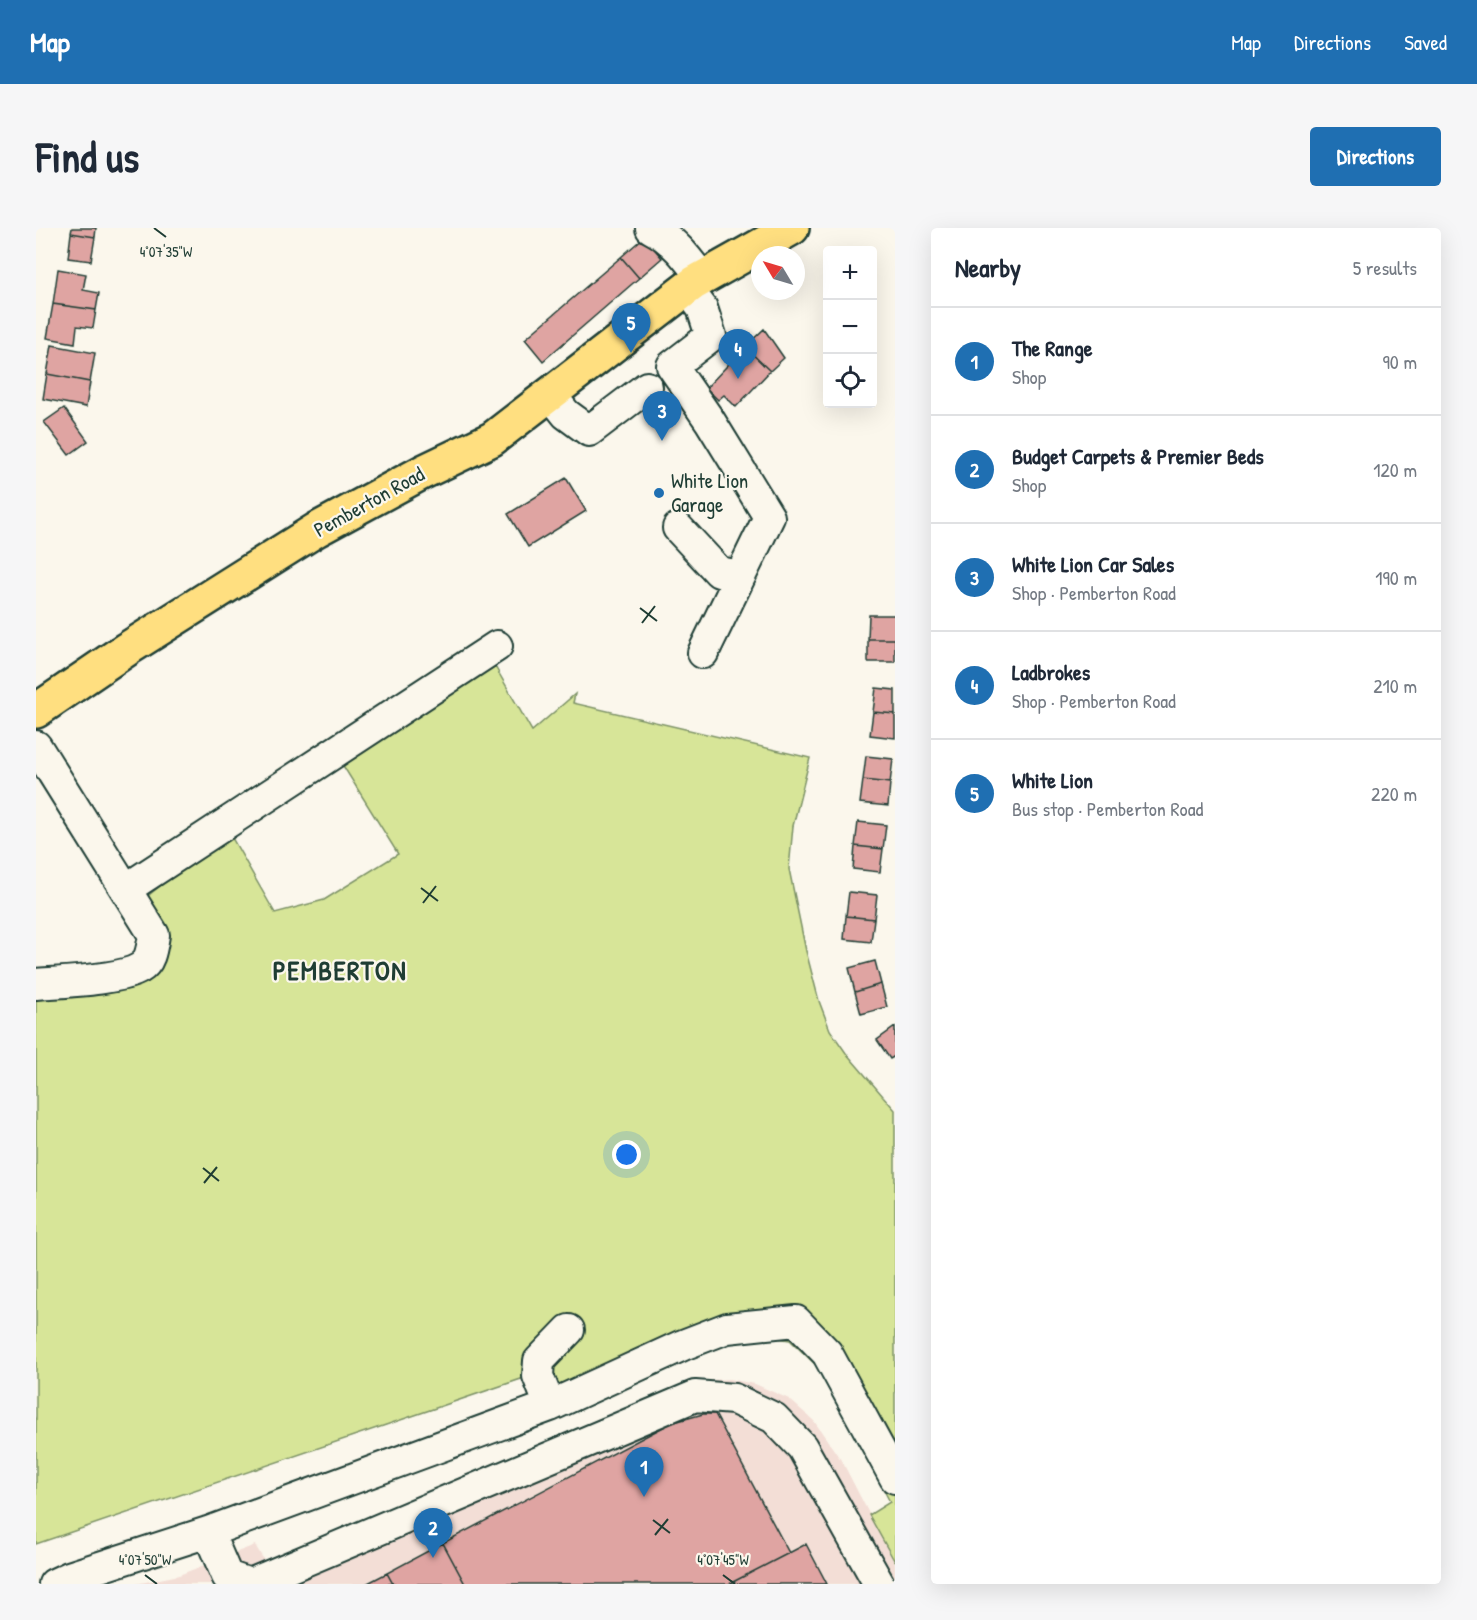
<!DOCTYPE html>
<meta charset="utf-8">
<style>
body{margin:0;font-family:"Patrick Hand",sans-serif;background:#f6f6f7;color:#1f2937}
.controls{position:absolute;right:18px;top:18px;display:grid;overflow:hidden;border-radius:6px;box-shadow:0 6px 24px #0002}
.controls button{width:54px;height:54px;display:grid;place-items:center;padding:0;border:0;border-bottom:2px solid #e0e1e3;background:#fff;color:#1f2937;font:30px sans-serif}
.compass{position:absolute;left:715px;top:18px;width:54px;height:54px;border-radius:50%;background:#fff;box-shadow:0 6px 24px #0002;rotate:308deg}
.you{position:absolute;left:591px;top:927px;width:21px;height:21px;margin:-15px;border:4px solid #fff;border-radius:50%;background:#1a73e8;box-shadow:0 0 0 9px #1a73e833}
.badge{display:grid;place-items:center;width:39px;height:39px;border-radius:50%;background:#1f6fb2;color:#fff;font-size:20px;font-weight:700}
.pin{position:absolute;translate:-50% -50px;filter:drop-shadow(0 2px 3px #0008)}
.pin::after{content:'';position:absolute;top:32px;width:21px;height:18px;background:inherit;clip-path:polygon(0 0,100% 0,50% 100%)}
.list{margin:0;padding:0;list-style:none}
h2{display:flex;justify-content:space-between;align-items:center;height:78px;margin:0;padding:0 24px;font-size:26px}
h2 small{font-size:20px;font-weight:400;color:#747a83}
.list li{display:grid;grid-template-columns:39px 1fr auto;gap:18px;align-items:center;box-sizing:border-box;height:108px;padding:0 24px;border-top:2px solid #e0e1e3}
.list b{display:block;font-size:22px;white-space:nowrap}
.list p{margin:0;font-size:20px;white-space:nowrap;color:#747a83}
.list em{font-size:20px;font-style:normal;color:#747a83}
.icon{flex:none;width:33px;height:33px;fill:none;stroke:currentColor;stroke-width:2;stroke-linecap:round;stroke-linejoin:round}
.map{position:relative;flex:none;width:859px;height:1356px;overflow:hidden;border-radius:6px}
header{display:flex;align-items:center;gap:36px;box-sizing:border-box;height:84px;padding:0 30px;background:#1f6fb2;color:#fff}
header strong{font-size:28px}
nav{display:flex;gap:33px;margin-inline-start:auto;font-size:21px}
.intro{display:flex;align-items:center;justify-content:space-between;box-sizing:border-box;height:144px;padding:0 36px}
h1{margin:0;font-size:42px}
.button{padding:15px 27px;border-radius:6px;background:#1f6fb2;color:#fff;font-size:21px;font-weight:700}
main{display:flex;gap:36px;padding:0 36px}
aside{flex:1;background:#fff;border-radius:6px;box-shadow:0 6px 24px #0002}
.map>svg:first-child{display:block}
.built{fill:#f3ded6}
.green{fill:#d7e598;stroke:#7b9166;stroke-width:1.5}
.building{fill:#dfa4a2;stroke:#1f3d34;stroke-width:1.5}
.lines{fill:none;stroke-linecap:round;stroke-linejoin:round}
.minor-casing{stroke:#1f3d34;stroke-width:34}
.major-casing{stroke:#1f3d34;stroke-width:38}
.minor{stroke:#fbf7ec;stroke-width:30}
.major{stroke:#ffdf80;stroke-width:33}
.ticks{fill:none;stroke:#1f3d34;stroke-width:2}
.poi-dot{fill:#1f6fb2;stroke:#fbf7ec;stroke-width:2}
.labels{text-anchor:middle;stroke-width:4.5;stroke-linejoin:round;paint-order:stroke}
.poi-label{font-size:21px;fill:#1f3d34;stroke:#fbf7ec;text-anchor:start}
.street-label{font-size:21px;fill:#1f3d34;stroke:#fbf7ec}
.district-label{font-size:27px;font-weight:bold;letter-spacing:1.5px;fill:#1f3d34;stroke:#fbf7ec}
.ticks-label{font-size:15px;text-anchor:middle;fill:#1f3d34;stroke:#fbf7ec;stroke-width:4.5;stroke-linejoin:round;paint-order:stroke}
</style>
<header>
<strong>Map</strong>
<nav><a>Map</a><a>Directions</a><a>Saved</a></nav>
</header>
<div class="intro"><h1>Find us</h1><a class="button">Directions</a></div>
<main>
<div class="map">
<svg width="859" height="1356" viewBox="0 0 859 1356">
<rect width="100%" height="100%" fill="#fbf7ec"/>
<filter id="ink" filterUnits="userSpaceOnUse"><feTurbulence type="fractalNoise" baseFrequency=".0167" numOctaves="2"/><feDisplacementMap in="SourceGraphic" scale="12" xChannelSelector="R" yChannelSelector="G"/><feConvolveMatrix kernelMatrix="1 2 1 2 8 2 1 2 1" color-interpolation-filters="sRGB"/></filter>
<g filter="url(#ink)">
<!-- built -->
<path class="built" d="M693,1151L719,1156L753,1171L778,1193L807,1235L859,1336V1356H100L143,1347L219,1317L228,1332L658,1153Z"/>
<!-- green -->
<path class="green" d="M453,428L496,503L539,466L537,475L774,530L757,598L753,641L770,723L783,773L794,802L810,825L859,882V1334L833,1287L854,1274L787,1144L754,1112L712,1106L642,1131L522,1188L491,1149L0,1316V771L103,756L108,671L192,603L239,685L288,672L362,626L301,528Z"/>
<!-- building -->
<path class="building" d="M36,0H60L59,9L35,5Z
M35,5L59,9L55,33L32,30Z
M608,9L626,30L603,50L585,29Z
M585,29L603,50L507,133L489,111Z
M22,41L50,46L47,62L63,65L60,82L17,76Z
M17,76L60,82L57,100L41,98L39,115L11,110Z
M728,101L748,130L734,143L709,119Z
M16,117L59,125L54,154L11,146Z
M709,119L734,143L700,179L688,167L682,172L670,160Z
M11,146L54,154L50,179L7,171Z
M28,180L52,213L33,227L8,194Z
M530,250L550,283L492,319L472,286Z
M833,387H859V411H832Z
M832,411H859V434H832Z
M840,460L859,462V486L837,484Z
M837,484L859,486V510L834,507Z
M830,528L857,531L854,555L827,552Z
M827,552L854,555L852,578L824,575Z
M822,594L850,597L847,621L819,618Z
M819,618L847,621L844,644L817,641Z
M813,664L841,667L838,691L810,688Z
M810,688L838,691L835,714L808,711Z
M839,733L845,756L819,764L813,740Z
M845,756L851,779L825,786L819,764Z
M859,799V828L854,831L841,812Z
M667,1186H679L753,1325L693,1356H429L407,1315L635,1195Z
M407,1315L429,1356H357L351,1345Z
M770,1316L791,1356H693L753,1325Z
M351,1345L357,1356H330Z"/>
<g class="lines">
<defs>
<path id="minor" d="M615,0C637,11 652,31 666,50
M651,60L666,80L675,108L636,138L674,193L733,289L667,425
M514,166L530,186L553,203L611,159
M642,300L683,344L704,348
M0,518L118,707C116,718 115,734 104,740C85,752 24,754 0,756
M90,661L461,418
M514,1178L502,1148L503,1133L533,1102
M172,1304L191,1348L214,1356L659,1168L698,1171L738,1190L766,1219L843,1356
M18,1356L33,1349L172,1304L514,1178L647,1117L691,1100L760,1093L791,1125L859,1250"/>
<path id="major" d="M0,483L91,421L280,302L387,244L456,211L658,55L756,0"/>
</defs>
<!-- minor casing -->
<use href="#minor" class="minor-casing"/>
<!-- major casing -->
<use href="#major" class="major-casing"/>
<!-- minor -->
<use href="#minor" class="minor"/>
<!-- major -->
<use href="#major" class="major"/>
</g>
</g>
<!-- ticks -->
<path class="ticks" d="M118,0L130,9M604,380L621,393M606,395L619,378M385,660L402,673M387,675L400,658M167,940L183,953M168,955L181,939M617,1292L634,1305M619,1307L632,1291M109,1347L121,1356M687,1347L699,1356"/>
<!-- markers -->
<circle class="poi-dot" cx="623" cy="265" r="6"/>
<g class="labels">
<!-- poi labels -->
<g class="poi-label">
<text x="635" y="260">White Lion<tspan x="635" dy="24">Garage</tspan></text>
</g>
<!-- street labels -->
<g class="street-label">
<text transform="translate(333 274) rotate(-29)" y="7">Pemberton Road</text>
</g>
<!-- district labels -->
<g class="district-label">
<text x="304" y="752">PEMBERTON</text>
</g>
</g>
<g class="ticks-label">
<text x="130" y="29">4°07'35"W</text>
<text x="109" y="1337">4°07'50"W</text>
<text x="687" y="1337">4°07'45"W</text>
</g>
</svg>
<div class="controls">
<button>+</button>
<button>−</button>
<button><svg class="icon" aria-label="locate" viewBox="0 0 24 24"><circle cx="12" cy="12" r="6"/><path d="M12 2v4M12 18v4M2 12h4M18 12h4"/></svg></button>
</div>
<svg class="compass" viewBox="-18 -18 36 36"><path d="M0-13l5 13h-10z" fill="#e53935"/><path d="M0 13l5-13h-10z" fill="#747a83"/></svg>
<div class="you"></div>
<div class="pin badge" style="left:608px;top:1269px">1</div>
<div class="pin badge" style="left:397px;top:1330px">2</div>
<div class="pin badge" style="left:626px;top:213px">3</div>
<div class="pin badge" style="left:702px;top:151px">4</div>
<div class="pin badge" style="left:595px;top:125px">5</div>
</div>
<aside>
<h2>Nearby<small>5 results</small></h2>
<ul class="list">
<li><span class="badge">1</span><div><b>The Range</b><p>Shop</p></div><em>90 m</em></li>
<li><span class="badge">2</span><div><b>Budget Carpets &amp; Premier Beds</b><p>Shop</p></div><em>120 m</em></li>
<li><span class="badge">3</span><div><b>White Lion Car Sales</b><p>Shop · Pemberton Road</p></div><em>190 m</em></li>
<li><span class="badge">4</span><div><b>Ladbrokes</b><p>Shop · Pemberton Road</p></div><em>210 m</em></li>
<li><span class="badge">5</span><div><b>White Lion</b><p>Bus stop · Pemberton Road</p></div><em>220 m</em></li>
</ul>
</aside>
</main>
